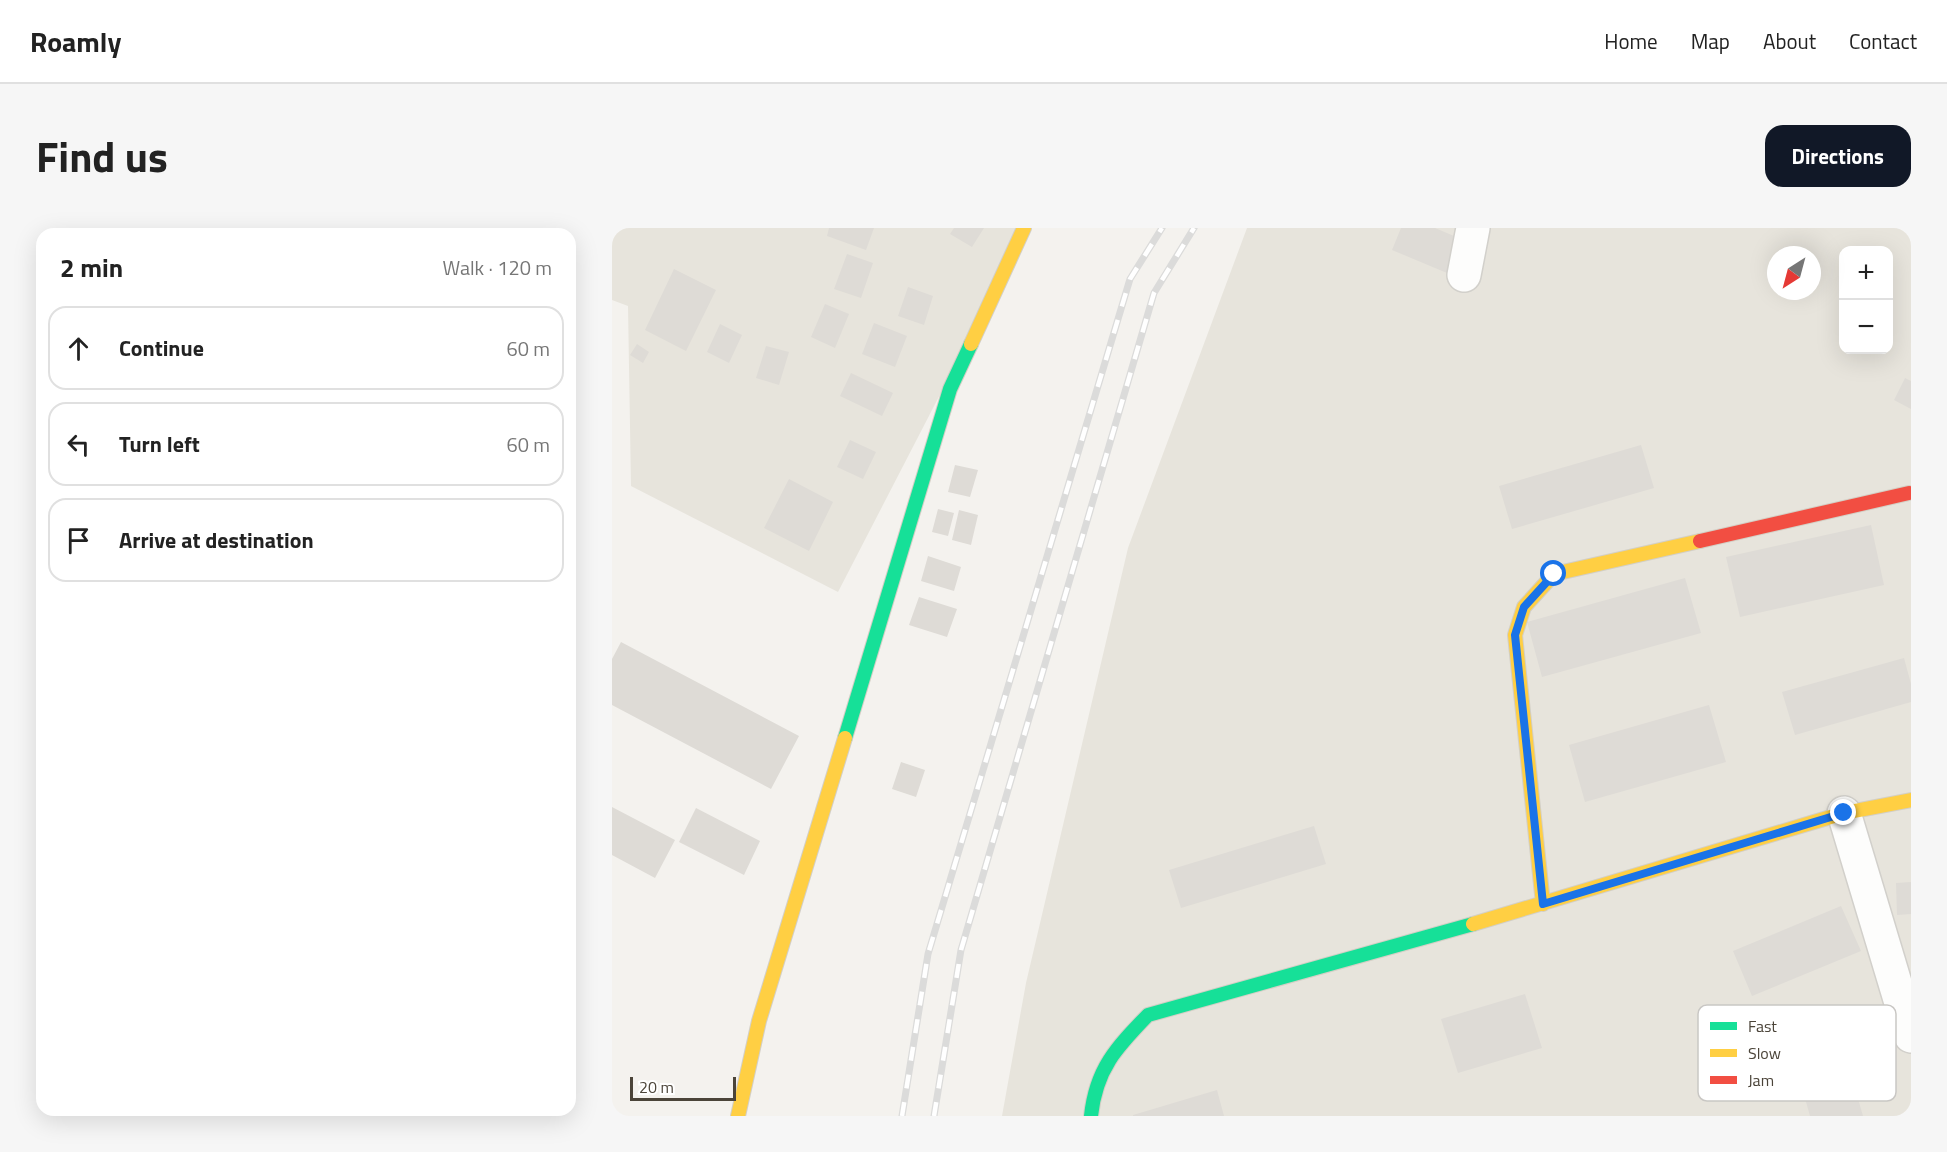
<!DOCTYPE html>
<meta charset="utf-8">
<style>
body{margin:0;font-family:"Titillium Web",sans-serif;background:#f6f6f6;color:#222}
.controls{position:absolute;right:18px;top:18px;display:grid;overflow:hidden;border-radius:12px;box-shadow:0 6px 24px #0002}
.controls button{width:54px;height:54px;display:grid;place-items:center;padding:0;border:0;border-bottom:2px solid #e0e0e0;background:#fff;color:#222;font:30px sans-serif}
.compass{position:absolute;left:1155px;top:18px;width:54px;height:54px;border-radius:50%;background:#fff;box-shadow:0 6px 24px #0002;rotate:216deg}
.scale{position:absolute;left:18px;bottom:15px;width:106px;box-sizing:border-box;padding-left:6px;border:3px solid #4b4439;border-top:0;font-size:16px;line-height:21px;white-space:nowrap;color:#4b4439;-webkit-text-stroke:4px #fff;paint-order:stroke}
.stop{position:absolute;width:18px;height:18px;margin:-14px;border:4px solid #1a73e8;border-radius:50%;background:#fff}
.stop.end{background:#1a73e8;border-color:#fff;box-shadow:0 2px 6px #0008}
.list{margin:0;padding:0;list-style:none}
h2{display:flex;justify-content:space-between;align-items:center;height:78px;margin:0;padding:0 24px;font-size:26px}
h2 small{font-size:20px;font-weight:400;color:#767676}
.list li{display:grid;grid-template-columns:39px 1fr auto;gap:18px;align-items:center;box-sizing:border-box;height:84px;margin:0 12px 12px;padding:0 12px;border:2px solid #e0e0e0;border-radius:18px}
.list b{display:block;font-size:22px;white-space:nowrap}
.list em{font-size:20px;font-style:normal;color:#767676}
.icon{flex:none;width:33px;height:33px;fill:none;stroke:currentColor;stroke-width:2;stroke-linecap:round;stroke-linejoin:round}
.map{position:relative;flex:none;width:1299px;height:888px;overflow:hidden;border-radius:18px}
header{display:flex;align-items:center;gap:36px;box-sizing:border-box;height:84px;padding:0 30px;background:#fff;border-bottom:2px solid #e0e0e0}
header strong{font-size:28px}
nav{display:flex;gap:33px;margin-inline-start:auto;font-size:21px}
.intro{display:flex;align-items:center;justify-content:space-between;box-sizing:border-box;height:144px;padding:0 36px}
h1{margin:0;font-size:42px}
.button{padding:15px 27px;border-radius:18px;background:#111827;color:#fff;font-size:21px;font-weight:700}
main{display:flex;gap:36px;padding:0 36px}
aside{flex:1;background:#fff;border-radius:18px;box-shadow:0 6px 24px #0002}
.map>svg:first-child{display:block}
.residential{fill:#e7e4dc;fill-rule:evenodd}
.building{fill:#dedbd6}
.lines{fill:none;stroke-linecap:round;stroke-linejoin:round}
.street-casing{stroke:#d2d0cb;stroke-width:36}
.fast-casing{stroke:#d3cfc5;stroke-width:16}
.slow-casing{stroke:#d3cfc5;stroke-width:16}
.jam-casing{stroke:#d3cfc5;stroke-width:16}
.street{stroke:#fdfdfc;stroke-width:33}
.fast{stroke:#16e098;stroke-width:14}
.slow{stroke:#ffcf43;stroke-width:14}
.jam{stroke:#f24e42;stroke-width:14}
.rail-casing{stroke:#dbdbda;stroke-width:7}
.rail{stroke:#fff;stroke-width:4.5;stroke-dasharray:14;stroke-linecap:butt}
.route{stroke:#1a73e8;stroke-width:8}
.key{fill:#fff;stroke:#c9c7c4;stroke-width:1.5}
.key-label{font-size:16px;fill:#4b4439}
</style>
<header>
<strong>Roamly</strong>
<nav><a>Home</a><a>Map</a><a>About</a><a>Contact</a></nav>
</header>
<div class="intro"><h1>Find us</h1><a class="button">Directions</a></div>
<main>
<aside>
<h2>2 min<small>Walk · 120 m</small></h2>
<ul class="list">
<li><svg class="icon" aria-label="ahead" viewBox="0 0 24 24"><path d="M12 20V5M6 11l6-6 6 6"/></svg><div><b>Continue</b></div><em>60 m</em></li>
<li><svg class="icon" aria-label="left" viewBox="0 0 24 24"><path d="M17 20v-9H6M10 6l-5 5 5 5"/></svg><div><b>Turn left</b></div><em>60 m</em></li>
<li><svg class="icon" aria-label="arrive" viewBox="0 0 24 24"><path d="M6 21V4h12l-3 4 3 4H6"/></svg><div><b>Arrive at destination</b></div></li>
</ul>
</aside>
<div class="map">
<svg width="1299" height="888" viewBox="0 0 1299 888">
<rect width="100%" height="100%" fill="#f4f2ee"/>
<!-- residential -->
<path class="residential" d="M0,0H414L226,364L19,258L16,78L0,72Z
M635,0H1299V888H390L414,755L516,320ZM1232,22H1276V122H1232ZM1164,27H1200V63H1164Z"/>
<!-- building -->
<path class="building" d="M217,0H262L254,22L215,8Z
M342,0H372L360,19L338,6Z
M789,0H823L849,11L835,45L780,22Z
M235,26L261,35L249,70L222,61Z
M62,41L104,62L74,123L33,102Z
M296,59L321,68L312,97L286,88Z
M213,76L237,86L223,120L199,109Z
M262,95L295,108L283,139L250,126Z
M108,96L130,107L117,135L95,124Z
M25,116L37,124L31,135L18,127Z
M154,118L177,124L167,157L144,150Z
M239,145L281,165L270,188L228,168Z
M1293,150L1299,153V181L1282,172Z
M238,212L264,224L251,251L225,239Z
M1029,217L1042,260L900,301L887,258Z
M343,237L366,242L358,269L336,264Z
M177,251L221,274L197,323L152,300Z
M326,281L342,285L336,308L320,304Z
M347,282L366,287L359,317L340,312Z
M1259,297L1272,357L1128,389L1114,329Z
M316,328L349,339L342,363L309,353Z
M1073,350L1089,405L930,449L915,394Z
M307,369L345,381L335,409L297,397Z
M9,414L187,508L159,561L0,477V431Z
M1292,430L1299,456V474L1183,507L1170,464Z
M1097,477L1114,534L973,574L957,517Z
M289,534L313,542L304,569L280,561Z
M0,579L63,612L43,650L0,627Z
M84,580L148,613L132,647L67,614Z
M702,598L714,636L569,680L557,642Z
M1299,654V686L1285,687L1284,655Z
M1229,678L1249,723L1140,768L1121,723Z
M913,766L930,820L846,845L829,791Z
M1238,843L1251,888H1198L1189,856Z
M605,862L612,888H521V887Z"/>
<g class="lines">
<defs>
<path id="street" d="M852,47L861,0
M1232,585L1299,808"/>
<path id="fast" d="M233,510L338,161L359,116
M479,888C484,841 504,820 536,787L861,696"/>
<path id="slow" d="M359,116L412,0
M931,676L903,407L912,379L942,346L1088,313
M861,696L1232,585L1299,572
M126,888L147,793L233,510"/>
<path id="jam" d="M1088,313L1297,265"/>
</defs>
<!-- street casing -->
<use href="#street" class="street-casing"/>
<!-- fast casing -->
<use href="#fast" class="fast-casing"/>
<!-- slow casing -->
<use href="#slow" class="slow-casing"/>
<!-- jam casing -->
<use href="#jam" class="jam-casing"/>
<!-- street -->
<use href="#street" class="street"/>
<!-- fast -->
<use href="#fast" class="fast"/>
<!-- slow -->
<use href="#slow" class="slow"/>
<!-- jam -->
<use href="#jam" class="jam"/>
<defs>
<path id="rail" d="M290,888L316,726L518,51L550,0
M322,888L349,722L542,65L582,0"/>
</defs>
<!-- rail casing -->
<use href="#rail" class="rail-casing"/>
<!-- rail -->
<use href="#rail" class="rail"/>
</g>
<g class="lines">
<!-- route -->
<path class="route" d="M942,346L912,379L903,407L931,676L1232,585"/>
</g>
<!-- legend -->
<rect x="1086" y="777" width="198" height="96" rx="9" class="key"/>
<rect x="1098" y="794" width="27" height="8" fill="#16e098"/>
<rect x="1098" y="821" width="27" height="8" fill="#ffcf43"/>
<rect x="1098" y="848" width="27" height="8" fill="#f24e42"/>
<g class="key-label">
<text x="1136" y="804">Fast</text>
<text x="1136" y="831">Slow</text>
<text x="1136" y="858">Jam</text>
</g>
</svg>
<div class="controls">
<button>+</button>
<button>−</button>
</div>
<svg class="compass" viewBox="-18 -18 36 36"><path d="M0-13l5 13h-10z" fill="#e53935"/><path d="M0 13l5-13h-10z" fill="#767676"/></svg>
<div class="scale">20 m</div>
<div class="stop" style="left:942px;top:346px"></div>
<div class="stop end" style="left:1232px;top:585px"></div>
</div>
</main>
